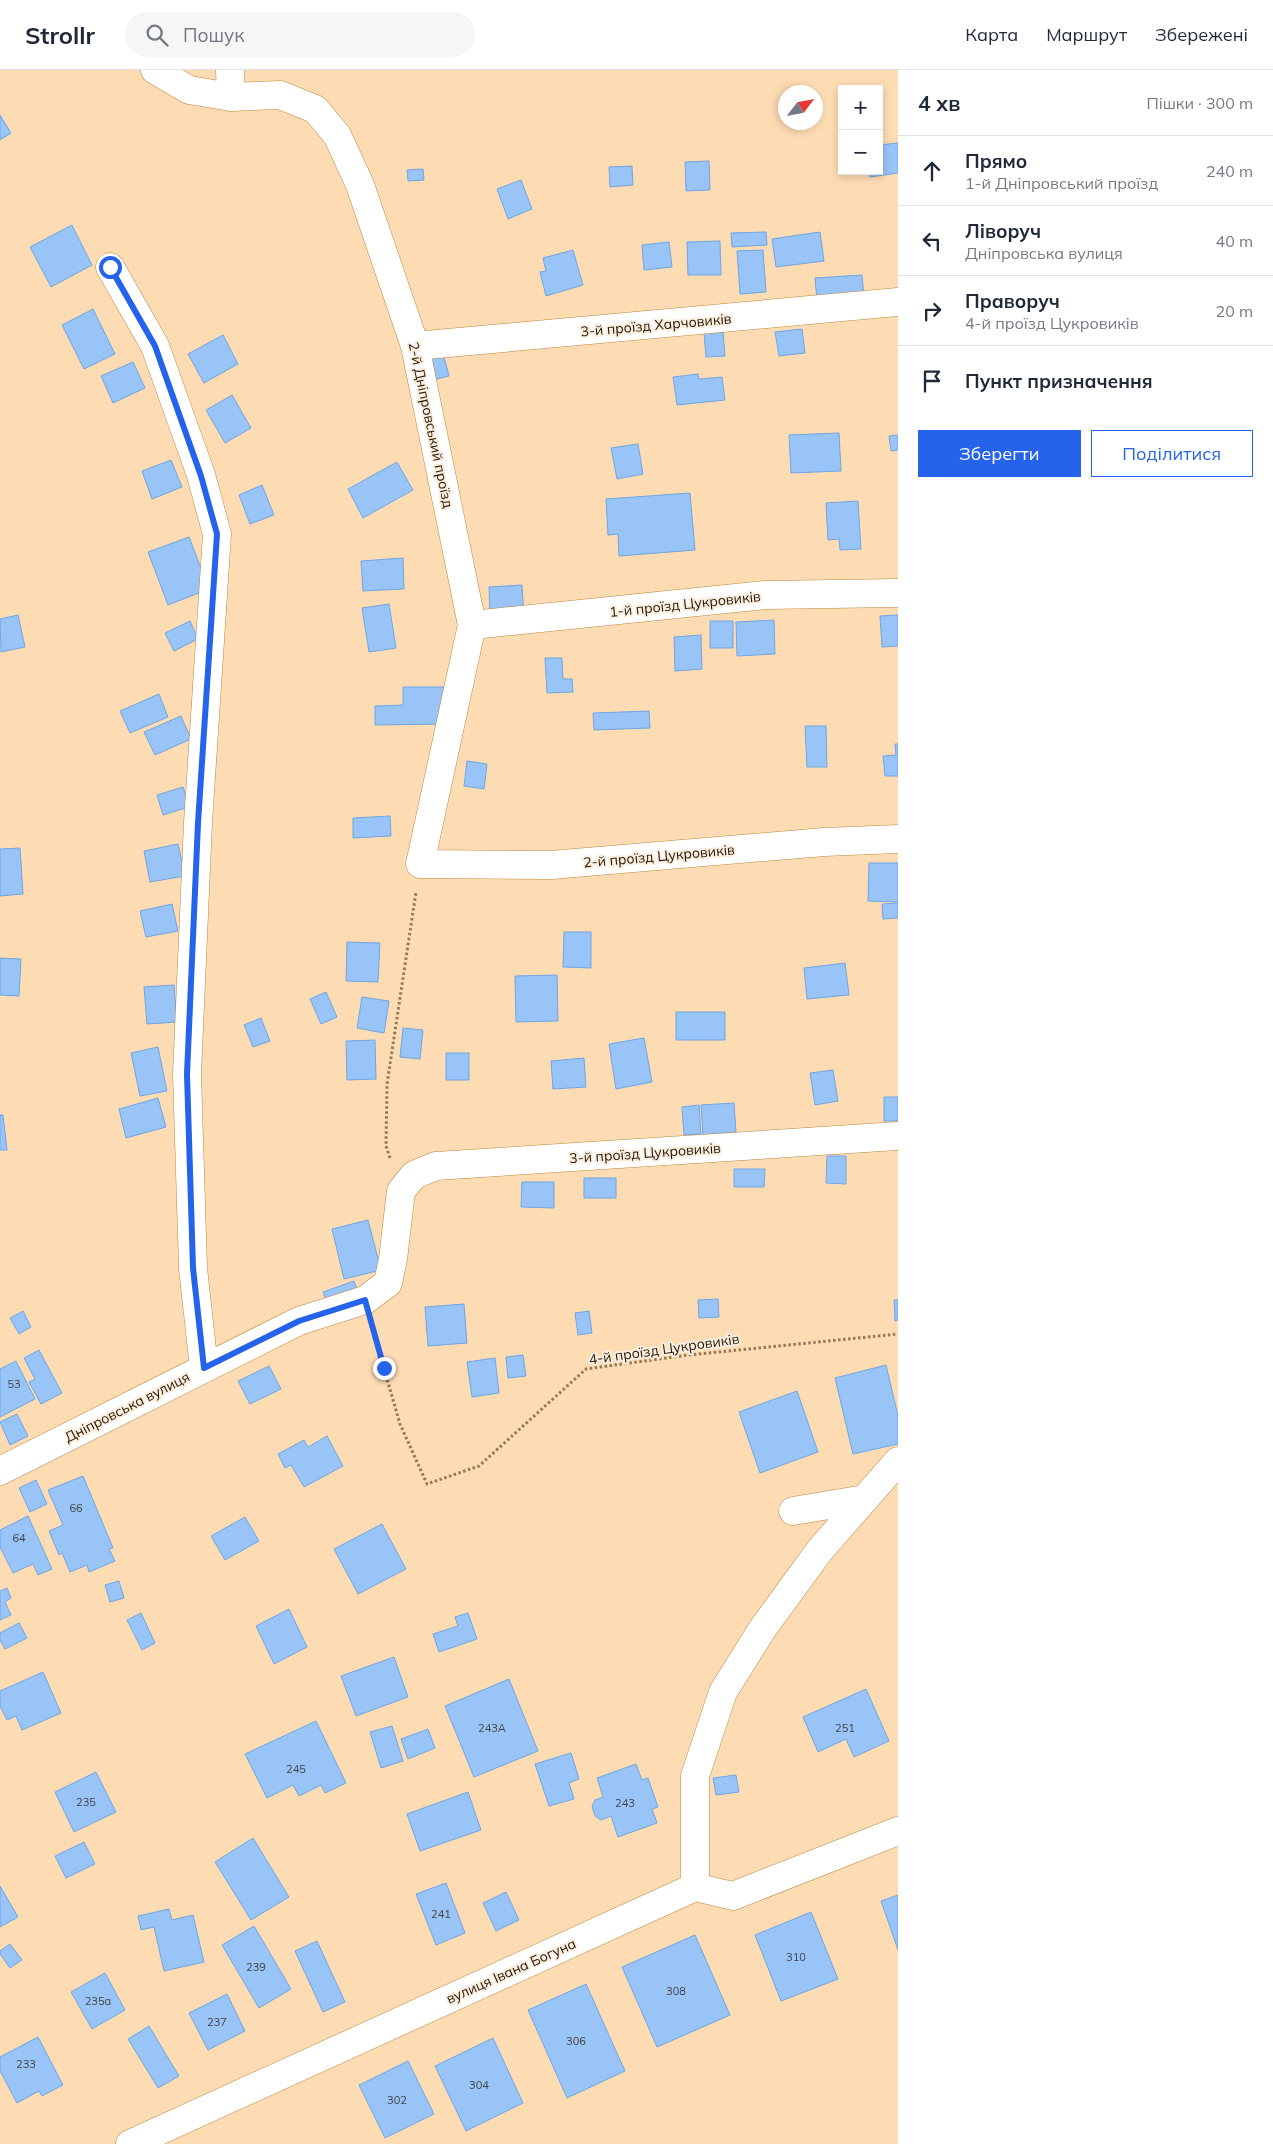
<!DOCTYPE html>
<html lang="uk">
<meta charset="utf-8">
<style>
body{margin:0;font-family:Mulish,sans-serif;background:#f6f6f7;color:#1f2937}
.controls{position:absolute;right:15px;top:15px;display:grid;overflow:hidden;border-radius:0px;box-shadow:0 2px 8px #0003}
.controls button{width:45px;height:45px;display:grid;place-items:center;padding:0;border:0;border-bottom:1px solid #e0e1e3;background:#fff;color:#1f2937;font:25px sans-serif}
.compass{position:absolute;left:778px;top:15px;width:45px;height:45px;border-radius:50%;background:#fff;box-shadow:0 2px 8px #0003;rotate:58deg}
.stop{position:absolute;width:15px;height:15px;margin:-11px;border:4px solid #2563eb;border-radius:50%;background:#fff}
.stop.end{background:#2563eb;border-color:#fff;box-shadow:0 1px 5px #0008}
.list{margin:0;padding:0;list-style:none}
h2{display:flex;justify-content:space-between;align-items:center;height:65px;margin:0;padding:0 20px;font-size:21px}
h2 small{font-size:16px;font-weight:400;color:#747a83}
.list li{display:grid;grid-template-columns:32px 1fr auto;gap:15px;align-items:center;box-sizing:border-box;height:70px;padding:0 20px;border-top:1px solid #e0e1e3}
.list b{display:block;font-size:19px;white-space:nowrap}
.list p{margin:0;font-size:16px;white-space:nowrap;color:#747a83}
.list em{font-size:16px;font-style:normal;color:#747a83}
.actions{display:flex;gap:10px;padding:15px 20px}
.actions a{flex:1;padding:11px 0;border:1px solid #2563eb;border-radius:0px;text-align:center;font-size:18px;color:#2563eb}
.actions .main{background:#2563eb;color:#fff}
.icon{flex:none;width:28px;height:28px;fill:none;stroke:currentColor;stroke-width:2;stroke-linecap:round;stroke-linejoin:round}
.map{position:relative;flex:none;width:898px;height:2074px;overflow:hidden}
header{display:flex;align-items:center;gap:30px;box-sizing:border-box;height:70px;padding:0 25px;background:#fff;border-bottom:1px solid #e0e1e3}
header strong{font-size:24px}
nav{display:flex;gap:28px;margin-inline-start:auto;font-size:18px}
.search{width:350px;height:45px;background:#f6f6f7;display:flex;align-items:center;gap:12px;box-sizing:border-box;padding:0 18px;border-radius:28px;color:#747a83;font-size:19px}
main{display:flex}
aside{flex:1;background:#fff}
.map>svg:first-child{display:block}
.building{fill:#98c4f8;stroke:#6ea5e3}
.lines{fill:none;stroke-linecap:round;stroke-linejoin:round}
.minor-casing{stroke:#ba873e;stroke-width:29}
.path{stroke:#92795a;stroke-width:3;stroke-dasharray:2.5 2.5;stroke-linecap:butt}
.minor{stroke:#fff;stroke-width:28}
.route{stroke:#2563eb;stroke-width:6}
.labels{text-anchor:middle;stroke-width:4;stroke-linejoin:round;paint-order:stroke}
.number-label{font-size:11px;fill:#434240}
.street-label{font-size:14px;fill:#271702;stroke:#f9eee0}
</style>
<header>
<strong>Strollr</strong>
<div class="search"><svg class="icon" aria-label="search" viewBox="0 0 24 24"><circle cx="10" cy="10" r="6"/><path d="M15 15l6 6"/></svg>Пошук</div>
<nav><a>Карта</a><a>Маршрут</a><a>Збережені</a></nav>
</header>
<main>
<div class="map">
<svg width="898" height="2074" viewBox="0 0 898 2074">
<rect width="100%" height="100%" fill="#fedcb3"/>
<!-- building -->
<path class="building" d="M0,45L11,63L0,70Z
M898,73V103L870,107L869,101H879V75Z
M709,91L710,120L686,121L685,92Z
M632,96L633,115L610,117L609,97Z
M423,99L424,110L408,111L407,100Z
M521,110L532,139L508,149L497,119Z
M72,155L92,195L51,217L30,177Z
M766,162L767,175L732,177L731,163Z
M820,162L824,191L776,197L772,169Z
M720,171L721,205H688L687,172Z
M669,172L672,197L644,200L642,175Z
M573,180L583,215L546,226L540,202L546,201L543,188Z
M763,180L766,222L740,224L737,181Z
M862,205L864,227L817,231L815,208Z
M93,239L115,284L84,299L62,255Z
M802,259L805,283L779,286L775,262Z
M723,262L725,286L706,287L704,263Z
M223,265L238,294L204,313L188,284Z
M443,283L449,306L429,311L423,288Z
M133,292L145,318L113,333L101,306Z
M698,304L699,309L722,307L725,330L677,335L673,307Z
M232,325L251,358L225,373L206,340Z
M839,363L841,401L791,403L789,365Z
M898,365V380L891,381L889,366Z
M638,374L643,404L617,409L611,378Z
M171,390L182,417L152,429L142,401Z
M397,392L413,420L363,448L348,419Z
M262,415L274,445L250,454L239,425Z
M690,423L695,480L619,486L618,464L608,465L606,429Z
M858,431L861,479L840,480L839,469L828,470L826,433Z
M189,467L209,519L168,535L148,482Z
M403,488L404,519L363,521L361,491Z
M522,515L524,545L490,546L489,517Z
M389,534L396,578L369,582L362,538Z
M18,545L25,577L1,582L0,549Z
M898,545V576L882,577L880,546Z
M774,550L775,584L737,586L736,552Z
M190,551L198,569L174,581L165,563Z
M710,551H733V578H710Z
M701,565L702,599L675,601L674,567Z
M545,588H562L563,609H572L573,622L547,623Z
M403,617H445V654L375,655V636L403,635Z
M159,624L168,647L130,663L120,641Z
M649,641L650,658L594,660L593,643Z
M181,646L191,669L155,685L144,662Z
M805,656H826L827,697H807Z
M895,674H898V706H885L883,686L896,685Z
M467,691L487,694L484,719L464,716Z
M183,717L189,737L163,745L157,725Z
M390,746L391,766L353,768V748Z
M178,774L185,806L150,812L144,781Z
M20,778L23,824L0,826V779Z
M869,793H898V832L868,831Z
M898,833V848L883,849L882,834Z
M172,834L178,861L146,867L140,841Z
M564,862H591V898L563,897Z
M347,872L380,873L378,912L346,911Z
M0,888L21,889L19,926L0,925Z
M845,893L849,925L807,929L804,898Z
M557,905L558,951L516,952L515,906Z
M174,915L177,952L147,954L144,917Z
M326,922L337,947L321,954L310,929Z
M362,927L389,931L384,963L357,958Z
M676,942H725V970H676Z
M261,948L270,971L253,977L244,955Z
M403,958L423,960L420,989L400,987Z
M644,968L652,1012L616,1019L609,974Z
M375,970L376,1009L347,1010L346,971Z
M158,977L167,1021L140,1026L131,983Z
M446,983H469V1010H446Z
M584,988L586,1017L553,1019L551,991Z
M833,1000L838,1031L815,1035L810,1003Z
M884,1027H898V1051H884Z
M158,1028L166,1057L126,1068L119,1039Z
M734,1033L736,1062L703,1065L701,1035Z
M699,1035L701,1064L684,1065L682,1037Z
M0,1045H3L7,1080H0Z
M827,1086H846V1114L826,1113Z
M734,1099H765L764,1117H734Z
M584,1108H616V1128H584Z
M522,1112H554V1138L521,1137Z
M368,1150L381,1200L344,1209L332,1159Z
M354,1211L359,1224L328,1235L323,1222Z
M718,1229L719,1247L699,1248L698,1230Z
M894,1230H898V1250L895,1251Z
M464,1234L467,1273L428,1276L425,1237Z
M23,1241L31,1257L19,1264L10,1248Z
M589,1241L592,1263L578,1265L575,1243Z
M39,1280L62,1323L41,1334L29,1312L35,1309L24,1288Z
M523,1285L526,1306L508,1308L506,1287Z
M495,1288L499,1323L472,1327L467,1292Z
M16,1291L35,1329L0,1347V1299Z
M886,1295L898,1346V1374L853,1384L835,1308Z
M269,1296L281,1319L250,1334L238,1311Z
M797,1321L818,1382L760,1403L739,1342Z
M17,1344L28,1366L10,1375L0,1352Z
M327,1366L343,1396L304,1417L291,1395L285,1398L278,1384L304,1370L308,1377Z
M83,1406L113,1478L109,1479L115,1491L89,1502L87,1495L70,1502L62,1483L59,1485L49,1461L63,1455L48,1420Z
M36,1410L47,1434L30,1442L19,1418Z
M28,1446L52,1499L38,1505L33,1494L13,1503L0,1477V1460Z
M245,1447L259,1471L225,1490L211,1466Z
M382,1454L406,1499L358,1524L334,1479Z
M119,1511L124,1528L110,1532L105,1515Z
M7,1518L11,1528L5,1532L11,1545L0,1550V1521Z
M289,1539L307,1577L274,1594L256,1556Z
M141,1543L155,1573L142,1580L127,1550Z
M468,1543L477,1569L439,1582L433,1564L458,1556L455,1547Z
M19,1553L27,1568L5,1579L0,1570V1563Z
M394,1587L408,1627L356,1646L341,1606Z
M43,1602L61,1643L22,1660L16,1646L7,1650L0,1636V1621Z
M509,1609L538,1681L474,1707L445,1636Z
M866,1619L889,1671L854,1687L846,1669L818,1682L803,1647Z
M316,1651L346,1713L325,1723L321,1715L299,1726L293,1715L267,1728L245,1684Z
M392,1656L403,1691L381,1698L370,1662Z
M428,1659L435,1678L408,1689L401,1669Z
M571,1683L579,1709L569,1713L574,1729L549,1736L535,1694Z
M636,1694L642,1710L648,1708L658,1737L652,1739L657,1753L618,1767L611,1746L601,1750L595,1746L592,1736L595,1730L603,1727L597,1708Z
M96,1702L116,1742L74,1762L55,1722Z
M736,1705L739,1722L716,1725L713,1708Z
M468,1722L481,1760L420,1781L407,1744Z
M253,1768L289,1827L251,1850L215,1792Z
M84,1772L95,1794L66,1808L55,1786Z
M446,1813L465,1863L436,1875L416,1824Z
M0,1816L18,1847L0,1857Z
M506,1822L519,1850L496,1861L483,1833Z
M898,1825V1880L881,1831Z
M169,1839L172,1850L193,1845L204,1892L164,1901L154,1857L141,1860L138,1846Z
M811,1842L838,1909L781,1931L755,1865Z
M254,1856L291,1919L259,1938L222,1875Z
M695,1865L730,1945L657,1977L622,1897Z
M317,1871L345,1932L323,1942L295,1881Z
M10,1874L22,1890L10,1898L0,1884V1881Z
M105,1903L125,1940L92,1959L71,1922Z
M586,1914L625,2001L567,2028L528,1940Z
M227,1924L245,1961L208,1980L189,1943Z
M149,1956L179,2006L158,2018L128,1969Z
M38,1967L63,2015L42,2026L39,2021L17,2033L0,2001V1987Z
M493,1968L523,2033L466,2061L435,1996Z
M408,1991L434,2044L385,2068L359,2015Z"/>
<g class="lines">
<defs>
<path id="minor" d="M155,0L189,20L231,27L280,25L315,39L337,65L360,115L415,276L472,555L420,794L551,795L824,772L898,769
M230,0L231,27
M110,197L155,276L201,405L217,464L198,753L187,1004L193,1198L204,1298
M415,276L898,232
M472,555L765,525L898,523
M0,1401L299,1251L365,1230L388,1213L393,1189L401,1121L414,1105L436,1096L898,1066
M793,1441L865,1429
M695,1817V1706L723,1622L763,1558L820,1480L898,1391
M130,2074L695,1817L733,1826L898,1761"/>
</defs>
<!-- minor casing -->
<use href="#minor" class="minor-casing"/>
<!-- path -->
<path class="path" d="M390,1088L386,1076L387,1014L416,822
M372,1257L400,1354L427,1414L479,1396L586,1299L688,1285L898,1264"/>
<!-- minor -->
<use href="#minor" class="minor"/>
</g>
<g class="lines">
<!-- route -->
<path class="route" d="M110,197L155,276L201,406L217,464L198,753L187,1004L193,1198L204,1298L299,1251L365,1230L384,1298"/>
</g>
<g class="labels">
<!-- number labels -->
<g class="number-label">
<text x="14" y="1318">53</text>
<text x="76" y="1442">66</text>
<text x="19" y="1472">64</text>
<text x="492" y="1662">243А</text>
<text x="845" y="1662">251</text>
<text x="296" y="1703">245</text>
<text x="86" y="1736">235</text>
<text x="625" y="1737">243</text>
<text x="441" y="1848">241</text>
<text x="796" y="1891">310</text>
<text x="256" y="1901">239</text>
<text x="676" y="1925">308</text>
<text x="98" y="1935">235а</text>
<text x="217" y="1956">237</text>
<text x="576" y="1975">306</text>
<text x="26" y="1998">233</text>
<text x="479" y="2019">304</text>
<text x="397" y="2034">302</text>
</g>
<!-- street labels -->
<g class="street-label">
<text transform="translate(656 255) rotate(-5)" y="5">3-й проїзд Харчовиків</text>
<text transform="translate(431 355) rotate(78)" y="5">2-й Дніпровський проїзд</text>
<text transform="translate(685 534) rotate(-6)" y="5">1-й проїзд Цукровиків</text>
<text transform="translate(659 786) rotate(-5)" y="5">2-й проїзд Цукровиків</text>
<text transform="translate(645 1083) rotate(-4)" y="5">3-й проїзд Цукровиків</text>
<text transform="translate(664 1279) rotate(-8)" y="5">4-й проїзд Цукровиків</text>
<text transform="translate(127 1337) rotate(-27)" y="5">Дніпровська вулиця</text>
<text transform="translate(511 1901) rotate(-24)" y="5">вулиця Івана Богуна</text>
</g>
</g>
</svg>
<div class="controls">
<button>+</button>
<button>−</button>
</div>
<svg class="compass" viewBox="-18 -18 36 36"><path d="M0-13l5 13h-10z" fill="#e53935"/><path d="M0 13l5-13h-10z" fill="#747a83"/></svg>
<div class="stop" style="left:110px;top:197px"></div>
<div class="stop end" style="left:384px;top:1298px"></div>
</div>
<aside>
<h2>4 хв<small>Пішки · 300 m</small></h2>
<ul class="list">
<li><svg class="icon" aria-label="ahead" viewBox="0 0 24 24"><path d="M12 20V5M6 11l6-6 6 6"/></svg><div><b>Прямо</b><p>1-й Дніпровський проїзд</p></div><em>240 m</em></li>
<li><svg class="icon" aria-label="left" viewBox="0 0 24 24"><path d="M17 20v-9H6M10 6l-5 5 5 5"/></svg><div><b>Ліворуч</b><p>Дніпровська вулиця</p></div><em>40 m</em></li>
<li><svg class="icon" aria-label="right" viewBox="0 0 24 24"><path d="M7 20v-9h11M14 6l5 5-5 5"/></svg><div><b>Праворуч</b><p>4-й проїзд Цукровиків</p></div><em>20 m</em></li>
<li><svg class="icon" aria-label="arrive" viewBox="0 0 24 24"><path d="M6 21V4h12l-3 4 3 4H6"/></svg><div><b>Пункт призначення</b></div></li>
</ul>
<div class="actions"><a class="main">Зберегти</a><a>Поділитися</a></div>
</aside>
</main>
